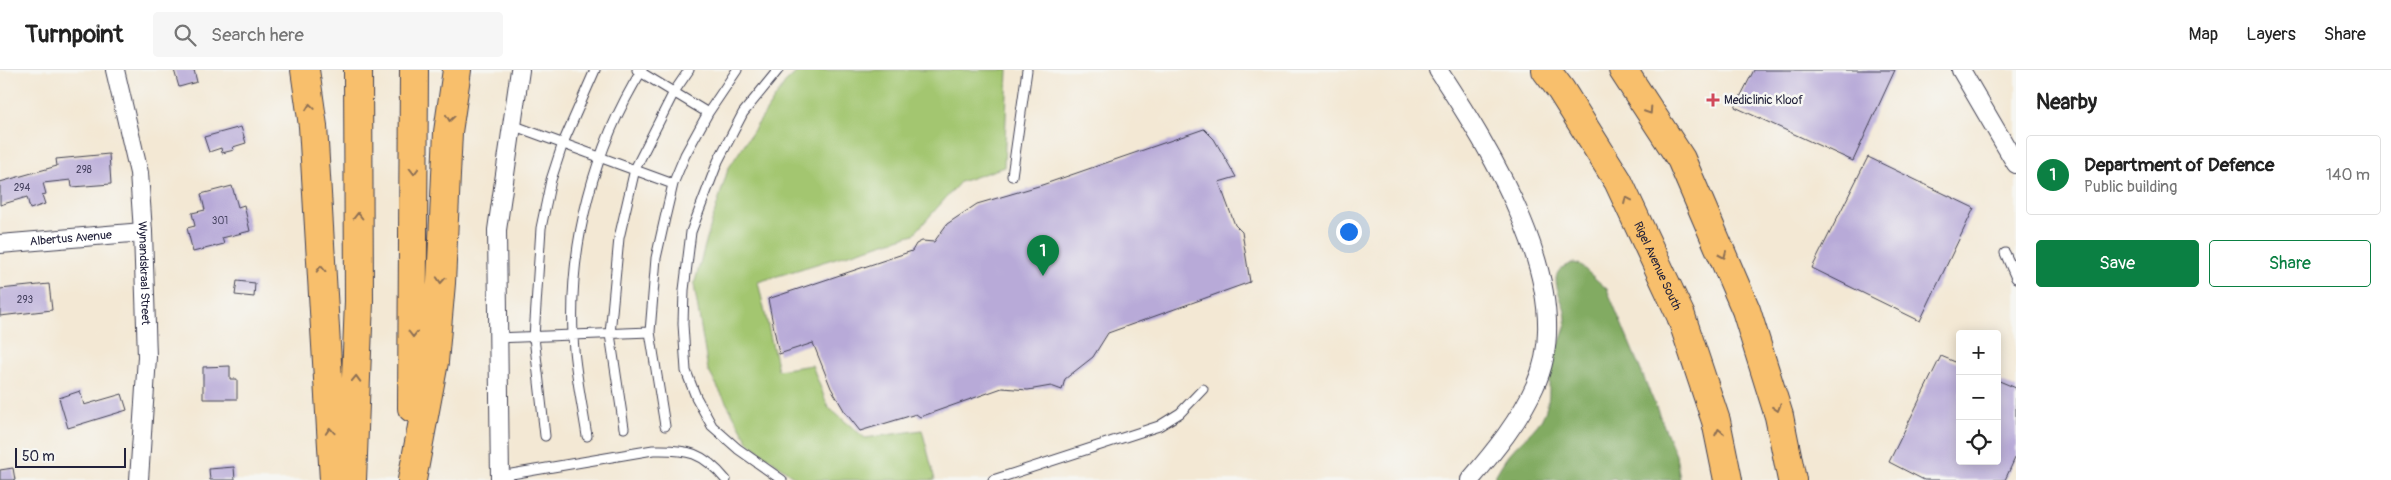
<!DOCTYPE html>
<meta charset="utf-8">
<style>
body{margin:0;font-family:Pangolin,sans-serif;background:#f6f6f6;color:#222}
.controls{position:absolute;right:15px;bottom:15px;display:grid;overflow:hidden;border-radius:5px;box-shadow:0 2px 12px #0003}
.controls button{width:45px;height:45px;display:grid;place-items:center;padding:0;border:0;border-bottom:1px solid #e0e0e0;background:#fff;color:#222;font:25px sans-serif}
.scale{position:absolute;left:15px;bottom:12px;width:111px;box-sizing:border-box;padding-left:5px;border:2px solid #22223b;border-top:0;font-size:14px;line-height:18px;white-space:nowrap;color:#22223b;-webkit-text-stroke:4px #f6f6f2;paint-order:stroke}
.you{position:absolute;left:1348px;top:161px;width:18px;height:18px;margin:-12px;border:4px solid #fff;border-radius:50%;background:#1a73e8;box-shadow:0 0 0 8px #1a73e833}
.badge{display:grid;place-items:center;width:32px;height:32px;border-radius:50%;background:#0b8043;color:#fff;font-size:16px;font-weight:700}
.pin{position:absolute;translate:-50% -41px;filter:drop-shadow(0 1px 2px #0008)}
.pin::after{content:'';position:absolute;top:26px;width:18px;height:15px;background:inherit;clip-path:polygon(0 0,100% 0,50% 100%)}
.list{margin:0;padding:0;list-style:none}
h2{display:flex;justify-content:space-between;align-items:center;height:65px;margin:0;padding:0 20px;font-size:21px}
h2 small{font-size:16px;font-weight:400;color:#767676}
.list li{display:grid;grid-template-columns:32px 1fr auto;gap:15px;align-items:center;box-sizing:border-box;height:80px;margin:0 10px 10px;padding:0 10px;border:1px solid #e0e0e0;border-radius:5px}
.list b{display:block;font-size:19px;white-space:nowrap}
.list p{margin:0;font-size:16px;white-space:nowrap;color:#767676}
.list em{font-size:16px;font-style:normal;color:#767676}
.actions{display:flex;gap:10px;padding:15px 20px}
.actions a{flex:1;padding:11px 0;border:1px solid #0b8043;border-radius:5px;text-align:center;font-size:18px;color:#0b8043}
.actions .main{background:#0b8043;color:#fff}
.icon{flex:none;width:28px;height:28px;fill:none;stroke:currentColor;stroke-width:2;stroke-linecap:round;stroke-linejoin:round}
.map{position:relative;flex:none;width:2016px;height:410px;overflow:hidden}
header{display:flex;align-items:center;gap:30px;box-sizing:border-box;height:70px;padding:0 25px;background:#fff;border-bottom:1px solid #e0e0e0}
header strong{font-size:24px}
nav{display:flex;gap:28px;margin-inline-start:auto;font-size:18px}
.search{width:350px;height:45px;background:#f6f6f6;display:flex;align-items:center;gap:12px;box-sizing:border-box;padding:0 18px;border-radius:5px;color:#767676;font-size:19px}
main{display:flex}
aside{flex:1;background:#fff}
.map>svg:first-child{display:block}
.green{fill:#a3c66f;stroke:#627455}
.forest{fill:#82ab62;stroke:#52664e}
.building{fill:#b8aad8}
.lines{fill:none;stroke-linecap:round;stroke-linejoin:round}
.service-casing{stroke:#414052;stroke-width:11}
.minor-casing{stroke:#414052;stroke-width:20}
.primary-casing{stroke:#414052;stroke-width:30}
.motorway-casing{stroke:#414052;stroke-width:30}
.service{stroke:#fff;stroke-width:9}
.minor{stroke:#fff;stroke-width:18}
.primary{stroke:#f8bf6c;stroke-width:28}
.motorway{stroke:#f8bf6c;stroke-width:28}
.oneway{stroke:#8d7054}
.poi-dot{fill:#d1495b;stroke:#f6f6f2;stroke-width:2}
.labels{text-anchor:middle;stroke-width:5;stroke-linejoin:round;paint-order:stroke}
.number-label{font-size:10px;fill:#484462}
.poi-label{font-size:12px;fill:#22223b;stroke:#f6f6f2;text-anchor:start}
.street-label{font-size:12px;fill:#22223b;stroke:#f6f6f2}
</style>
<header>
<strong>Turnpoint</strong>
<div class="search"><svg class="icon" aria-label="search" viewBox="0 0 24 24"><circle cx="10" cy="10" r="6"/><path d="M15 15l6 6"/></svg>Search here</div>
<nav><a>Map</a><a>Layers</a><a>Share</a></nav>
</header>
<main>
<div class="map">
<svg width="2016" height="410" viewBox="0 0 2016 410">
<rect width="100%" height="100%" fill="#f6f6f2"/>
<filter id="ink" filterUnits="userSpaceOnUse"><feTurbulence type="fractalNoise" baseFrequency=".02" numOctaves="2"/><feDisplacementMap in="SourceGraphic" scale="10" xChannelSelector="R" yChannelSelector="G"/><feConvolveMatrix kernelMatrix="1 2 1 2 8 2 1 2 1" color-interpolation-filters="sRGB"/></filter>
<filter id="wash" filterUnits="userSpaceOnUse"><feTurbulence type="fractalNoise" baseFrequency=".0096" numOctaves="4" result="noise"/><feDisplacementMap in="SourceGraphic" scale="20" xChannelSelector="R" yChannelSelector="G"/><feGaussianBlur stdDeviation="1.12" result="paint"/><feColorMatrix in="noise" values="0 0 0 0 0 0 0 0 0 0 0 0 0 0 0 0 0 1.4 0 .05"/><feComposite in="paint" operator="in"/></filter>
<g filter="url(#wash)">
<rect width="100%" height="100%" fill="#f3e8d4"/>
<!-- green -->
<path class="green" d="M799,0H1008L1004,97L960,112L914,164L758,212L778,300L812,295L828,337L865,368L922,360L935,410H798L749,373L708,300L694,215L709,161L728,99L785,13Z"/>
<!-- forest -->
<path class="forest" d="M1574,193L1579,194L1607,219L1676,385L1680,410H1617L1614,408L1607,410H1496L1495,406C1500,398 1505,388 1512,381C1524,367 1543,355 1547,336C1551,322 1547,307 1551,294C1555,282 1566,261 1566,250C1566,229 1539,201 1574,193Z"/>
<g id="blocks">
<!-- building -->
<path class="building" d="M174,0H194L197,12L179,17Z
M1754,0H1895L1853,91L1735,37Z
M241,57L246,73L233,77L234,80L222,83L221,78L209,82L204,67Z
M1204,59L1214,69L1236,107L1219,112L1235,155L1242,162L1250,212L1108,263L1093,287L1065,309L1062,320L1051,316L1028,320L1002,318L920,347L916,344L860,361L845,342L831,318L813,273L779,284L768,229L912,181L916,174L922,171L934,172L947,154L977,134L1042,115Z
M109,84L111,114L72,117L71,110L43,113L46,124L42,125L45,134L30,139L27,127L0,135V112L57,96L56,89Z
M1868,87L1974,138L1920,251L1812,198Z
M232,116L238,137L244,135L250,161L222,168L224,174L193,182L187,158L195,156L192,143L205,140L201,124Z
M237,211L255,213L254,227L235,225Z
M49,214L52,240L0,246V219Z
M1941,286L1960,294V391H1997V310L2016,318V386L2005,410H1924L1889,392Z
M230,296V309H237V329H203V297Z
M80,321L84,335L122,324L127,340L68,358L59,328Z
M234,397L235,410H210L209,399Z
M13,398L15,410H0V400Z"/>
</g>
</g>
<g filter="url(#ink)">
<use href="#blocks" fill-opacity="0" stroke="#414052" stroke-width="1"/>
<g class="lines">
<defs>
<path id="service" d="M637,0L708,43
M778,0L743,43L718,91L691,162L684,220L683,254L686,301L696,327L712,356L738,379L782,410
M512,55L673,114
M1012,106L1027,0
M2005,183L2016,208
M497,268L650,262
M665,356L650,262L656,188L665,148L673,114L685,85L708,43L737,0
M624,358L610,264L619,168L635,99L674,22L689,0
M545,366L534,267L541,158L551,110L563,73L595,0
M587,366C582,333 574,298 573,265C569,174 594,77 642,0
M500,406L653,380C688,379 703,382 726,410
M993,410L1159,356L1180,343L1203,319"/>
<g id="minor">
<path id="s1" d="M115,0L139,103L143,162L147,287L139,410"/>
<path d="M1438,0C1489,78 1580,220 1535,316C1520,350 1494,382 1470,410"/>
<path d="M1961,0L2016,94"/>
<path id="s2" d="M0,174L143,162"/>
<path d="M500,410L497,160L520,0"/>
</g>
<g id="primary">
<path id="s3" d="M1546,0L1561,20L1618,111L1681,246L1716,351L1728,410"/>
<path d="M1623,0L1681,89L1746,240L1779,346L1792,410"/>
</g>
<path id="motorway" d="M305,0L313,56L334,410
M412,338L414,0
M352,410L359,231L358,0
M412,410L434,292L441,213L448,62L457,0"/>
</defs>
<!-- service casing -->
<use href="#service" class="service-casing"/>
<!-- minor casing -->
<use href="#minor" class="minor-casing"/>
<!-- primary casing -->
<use href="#primary" class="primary-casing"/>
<!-- motorway casing -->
<use href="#motorway" class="motorway-casing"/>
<!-- service -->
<use href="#service" class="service"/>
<!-- minor -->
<use href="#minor" class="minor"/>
<!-- primary -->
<use href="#primary" class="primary"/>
<!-- motorway -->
<use href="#motorway" class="motorway"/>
</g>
<!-- one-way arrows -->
<defs><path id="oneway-chevron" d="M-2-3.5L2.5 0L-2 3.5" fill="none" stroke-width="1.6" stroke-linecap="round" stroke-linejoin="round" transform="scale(1.25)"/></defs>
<g class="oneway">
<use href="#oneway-chevron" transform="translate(310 37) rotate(-98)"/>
<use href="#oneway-chevron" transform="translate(1649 41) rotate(57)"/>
<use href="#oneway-chevron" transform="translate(450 48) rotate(98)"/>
<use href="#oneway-chevron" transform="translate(414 101) rotate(90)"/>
<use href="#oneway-chevron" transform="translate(1627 130) rotate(-115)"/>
<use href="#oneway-chevron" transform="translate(358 146) rotate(-90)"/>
<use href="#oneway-chevron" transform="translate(1723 185) rotate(66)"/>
<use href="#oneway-chevron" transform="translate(321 199) rotate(-92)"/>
<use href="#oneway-chevron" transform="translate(441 210) rotate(93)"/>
<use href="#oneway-chevron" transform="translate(413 264) rotate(90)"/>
<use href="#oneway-chevron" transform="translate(356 309) rotate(-88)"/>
<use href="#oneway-chevron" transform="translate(1777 338) rotate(73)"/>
<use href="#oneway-chevron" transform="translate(330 361) rotate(-94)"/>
<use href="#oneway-chevron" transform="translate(1719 362) rotate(-101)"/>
</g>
</g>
<!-- markers -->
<path class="poi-dot" d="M1710.5 22.5h5v5h5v5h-5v5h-5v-5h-5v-5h5z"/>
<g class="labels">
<!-- number labels -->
<g class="number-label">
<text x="84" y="103">298</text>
<text x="22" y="121">294</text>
<text x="220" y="154">301</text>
<text x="25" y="233">293</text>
</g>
<!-- poi labels -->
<g class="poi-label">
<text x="1724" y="34">Mediclinic Kloof</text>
</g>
<!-- street labels -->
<g class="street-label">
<text dy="4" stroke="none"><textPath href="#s2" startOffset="71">Albertus Avenue</textPath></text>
<text dy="4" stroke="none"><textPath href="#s3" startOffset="226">Rigel Avenue South</textPath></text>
<text dy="4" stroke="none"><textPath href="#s1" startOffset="206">Wynandskraal Street</textPath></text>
</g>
</g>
</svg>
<div class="controls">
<button>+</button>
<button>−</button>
<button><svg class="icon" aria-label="locate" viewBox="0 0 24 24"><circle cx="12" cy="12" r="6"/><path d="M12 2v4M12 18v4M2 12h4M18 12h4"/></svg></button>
</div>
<div class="scale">50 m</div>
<div class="you"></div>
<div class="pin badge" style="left:1043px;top:206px">1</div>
</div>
<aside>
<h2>Nearby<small></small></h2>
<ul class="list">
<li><span class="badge">1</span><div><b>Department of Defence</b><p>Public building</p></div><em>140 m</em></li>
</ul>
<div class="actions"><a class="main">Save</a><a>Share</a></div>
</aside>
</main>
